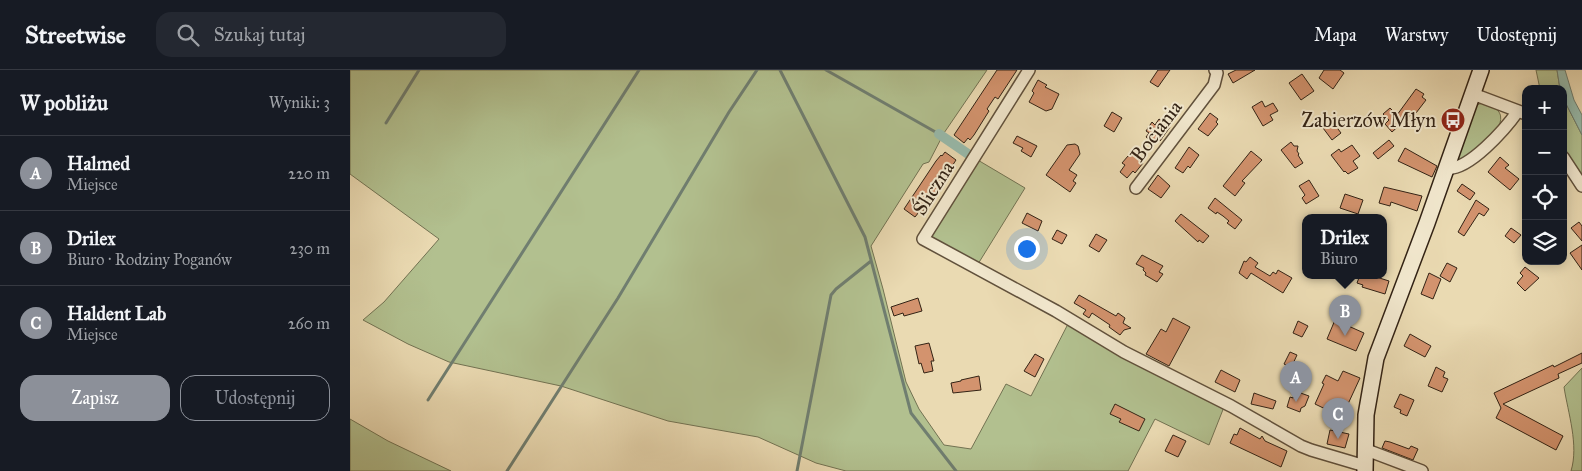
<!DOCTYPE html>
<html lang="pl">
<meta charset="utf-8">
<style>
body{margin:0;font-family:"IM FELL Great Primer",serif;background:#242831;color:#f1f3f6}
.controls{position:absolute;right:15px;top:15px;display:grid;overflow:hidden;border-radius:10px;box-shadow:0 2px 12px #0003}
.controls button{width:45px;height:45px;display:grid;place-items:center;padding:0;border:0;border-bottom:1px solid #363941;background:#171b24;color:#f1f3f6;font:25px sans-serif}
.you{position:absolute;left:676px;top:178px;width:18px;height:18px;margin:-12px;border:4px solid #fff;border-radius:50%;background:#1a73e8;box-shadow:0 0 0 8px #1a73e833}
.badge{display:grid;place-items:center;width:32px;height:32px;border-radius:50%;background:#8c9099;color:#fff;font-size:16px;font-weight:700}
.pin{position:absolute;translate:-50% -41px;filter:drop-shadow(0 1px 2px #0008)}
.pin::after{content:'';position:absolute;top:26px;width:18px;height:15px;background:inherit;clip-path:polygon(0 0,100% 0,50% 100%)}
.popup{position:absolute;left:952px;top:144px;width:85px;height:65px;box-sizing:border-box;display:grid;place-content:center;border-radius:10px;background:#171b24;filter:drop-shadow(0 1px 4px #0005);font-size:16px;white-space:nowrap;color:#9ea1a6}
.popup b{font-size:19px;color:#f1f3f6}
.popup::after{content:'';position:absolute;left:50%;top:100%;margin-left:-10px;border:10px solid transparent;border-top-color:#171b24}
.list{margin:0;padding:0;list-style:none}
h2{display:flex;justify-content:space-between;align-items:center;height:65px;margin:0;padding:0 20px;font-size:21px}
h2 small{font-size:16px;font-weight:400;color:#9ea1a6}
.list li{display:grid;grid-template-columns:32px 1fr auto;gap:15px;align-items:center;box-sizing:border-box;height:75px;padding:0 20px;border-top:1px solid #363941}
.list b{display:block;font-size:19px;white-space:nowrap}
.list p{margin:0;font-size:16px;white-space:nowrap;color:#9ea1a6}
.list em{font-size:16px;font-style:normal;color:#9ea1a6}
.actions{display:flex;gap:10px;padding:15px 20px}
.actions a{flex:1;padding:11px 0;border:1px solid #8c9099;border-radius:15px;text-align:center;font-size:18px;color:#8c9099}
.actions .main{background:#8c9099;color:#fff}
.icon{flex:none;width:28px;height:28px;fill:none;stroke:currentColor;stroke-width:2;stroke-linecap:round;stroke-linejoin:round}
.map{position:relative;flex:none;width:1232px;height:401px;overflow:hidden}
header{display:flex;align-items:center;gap:30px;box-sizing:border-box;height:70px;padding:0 25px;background:#171b24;border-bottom:1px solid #363941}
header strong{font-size:24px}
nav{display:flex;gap:28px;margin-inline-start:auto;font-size:18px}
.search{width:350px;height:45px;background:#242831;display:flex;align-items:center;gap:12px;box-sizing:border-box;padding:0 18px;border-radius:15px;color:#9ea1a6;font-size:19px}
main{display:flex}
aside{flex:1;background:#171b24}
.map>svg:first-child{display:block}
.green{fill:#b2c08f;stroke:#727252}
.water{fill:#98bbac;stroke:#707e70}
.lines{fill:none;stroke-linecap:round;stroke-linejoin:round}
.stream{stroke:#707e70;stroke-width:3}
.canal{stroke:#98bbac;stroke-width:10}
.building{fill:#d3936e;stroke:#332315}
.street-casing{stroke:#61513c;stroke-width:14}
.secondary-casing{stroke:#332315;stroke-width:18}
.street{stroke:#f1e7cd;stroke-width:11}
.secondary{stroke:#f1e7cd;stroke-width:15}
.labels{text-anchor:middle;stroke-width:4;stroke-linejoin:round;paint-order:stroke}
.poi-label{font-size:20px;fill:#332315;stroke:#f1e7cd;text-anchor:end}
.street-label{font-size:20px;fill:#332315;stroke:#f1e7cd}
</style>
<header>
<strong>Streetwise</strong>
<div class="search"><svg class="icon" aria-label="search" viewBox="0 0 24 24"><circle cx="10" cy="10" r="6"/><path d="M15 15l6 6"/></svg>Szukaj tutaj</div>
<nav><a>Mapa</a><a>Warstwy</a><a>Udostępnij</a></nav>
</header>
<main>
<aside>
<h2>W pobliżu<small>Wyniki: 3</small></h2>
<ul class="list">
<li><span class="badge">A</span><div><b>Halmed</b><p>Miejsce</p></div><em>220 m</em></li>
<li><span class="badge">B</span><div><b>Drilex</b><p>Biuro · Rodziny Poganów</p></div><em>230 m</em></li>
<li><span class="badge">C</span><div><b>Haldent Lab</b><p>Miejsce</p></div><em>260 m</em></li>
</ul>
<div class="actions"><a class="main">Zapisz</a><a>Udostępnij</a></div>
</aside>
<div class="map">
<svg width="1232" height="401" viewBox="0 0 1232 401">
<rect width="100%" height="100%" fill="#eadab2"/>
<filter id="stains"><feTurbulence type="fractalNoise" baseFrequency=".004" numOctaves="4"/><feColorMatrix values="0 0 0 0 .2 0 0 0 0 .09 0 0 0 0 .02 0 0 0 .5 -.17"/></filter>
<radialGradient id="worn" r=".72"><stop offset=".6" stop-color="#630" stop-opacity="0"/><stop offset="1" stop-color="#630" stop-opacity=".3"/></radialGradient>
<!-- green -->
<path class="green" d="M0,0H637L594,63L579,92L573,94L521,176L533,219L556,312L569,339L594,375L621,379L656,314L681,326L719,252L874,337L859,375L805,349L778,401H496L466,393L408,367L318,351L211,316L99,292L58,274L13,250L34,232L89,169L0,104Z
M1186,0H1207L1210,19H1190Z
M1213,28L1232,65V113L1213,83Z
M1134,33C1177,45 1126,84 1107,91L1106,89L1124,38L1129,34Z
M621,86L675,118L628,194L572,162Z
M1232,298V401H1221C1229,375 1218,343 1214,317Z
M0,349L38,371L101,401H0Z"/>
<!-- water -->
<path class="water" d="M1207,0H1215L1224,30L1232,45V65L1213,28V19H1210Z"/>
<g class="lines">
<!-- stream -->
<path class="stream" d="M430,0L515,167L561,343L606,401
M476,0L589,64
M36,53L69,0
M78,330L289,0
M157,401L268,228L379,42L407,0
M447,401L481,225L486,219L521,191"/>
<!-- canal -->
<path class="canal" d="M589,64L621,86"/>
</g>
<!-- building -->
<path class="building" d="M647,0H667L648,29L645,27L637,39L639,41L624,65L620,70L618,68L614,73L604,65Z
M808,0H820L808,17L800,12Z
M886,0H905L883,13L878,4Z
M974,0H990L994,3L983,19L969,8Z
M952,4L964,21L951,30L939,13Z
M688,10L697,15L695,17L709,24L702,39L696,41L679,32L684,23L682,21Z
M1066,19L1074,24L1072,27L1076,30L1066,43L1064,42L1042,62L1035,54L1039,50L1033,44L1040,38L1047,45Z
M912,31L915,37L923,33L928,41L920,45L923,50L913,56L902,37Z
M762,42L772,48L764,62L754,56Z
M860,43L868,49L866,52L868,54L858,66L848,59Z
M979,47L991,63L982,70L970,54Z
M809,49L820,57L810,71L806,68L803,72L796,67L799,63L796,61L802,52L805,55Z
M667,66L687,76L681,87L671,81L673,78L663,73Z
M1039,70L1044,76L1028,89L1023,83Z
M941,72L944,76H948L947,81L949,84L948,85L953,93L945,98L931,80Z
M725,74L728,76L730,84L719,100L727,105L723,111L726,113L720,122L696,105L717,75Z
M1002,75L1010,86L1003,91L1008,98L998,104L995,101L994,102L981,85L989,79L991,82Z
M839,77L849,85L840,98L838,96L833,103L825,98Z
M1055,78L1087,96L1082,107L1048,91Z
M901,81L912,90L892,111L895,113L885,126L873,116Z
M595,82L606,90L571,144L569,142L565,147L554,139L586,91L591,85L592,86Z
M788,83V89L793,93L785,103L783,101L777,108L770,102L775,95L772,93L778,86Z
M1150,87L1159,95L1155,98L1169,109L1160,120L1138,102Z
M808,105L820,116L811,128L798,119Z
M959,110L969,126L956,134L952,128L955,125L949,116Z
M1112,114L1125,123L1120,130L1107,121Z
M1034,117L1072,126L1067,141L1041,132L1040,136L1029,133Z
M995,124L1013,130L1008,144L990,138Z
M865,128L892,150L885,159L877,153L879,151L873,146L867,142L866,144L858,138Z
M1126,130L1139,139L1134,146L1129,143L1114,166L1108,162Z
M677,143L692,151L688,161L672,153Z
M831,144L859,166L853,173L849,170L848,172L825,151Z
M1229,152L1232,156V171L1221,158Z
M1161,158L1171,165L1164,173L1155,166Z
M707,160L717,165L712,174L702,169Z
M746,164L757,170L749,182L739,176Z
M1232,175V200L1220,183Z
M792,185L813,196L809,202L813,204L807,212L795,205L796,203L793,200L794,198L786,194Z
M900,187L908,193L905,197L920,206L923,202L926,204L928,200L942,208L933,223L901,203L897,209L889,203L894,191L896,192Z
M1097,193L1107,198L1100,212L1090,206Z
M1175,197L1189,208L1175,221L1167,213L1173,206L1170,203Z
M1079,203L1091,209L1083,229L1071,224Z
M1010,205H1020L1039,211L1035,224L1012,217L1013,215L1007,213Z
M729,225L766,246L768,243L775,248L773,253L781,258L774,260L770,265L759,257L760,255L742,243L739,248L733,244L736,240L724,233Z
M568,228L572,241L554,246L553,243L544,246L541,237Z
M823,248L840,257L819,296L796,284L811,259L816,262Z
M985,250L1014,263L1006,281L977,269Z
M948,251L958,256L952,267L943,263Z
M1060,264L1081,276L1075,287L1054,276Z
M579,273L584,291H581L583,301L574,303L571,293L569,294L565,276Z
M940,282L947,285L941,298L934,294Z
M1232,283V293L1208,304L1209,308L1153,334L1213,366L1206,380L1146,348L1151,338L1144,323L1203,295L1204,297Z
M685,284L694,289L685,307L674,301Z
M1086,297L1095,302L1093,307L1098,309L1092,322L1078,316Z
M871,300L890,310L885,322L865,312Z
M993,301L1010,308L992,347L965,334L974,314L972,313L976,305L988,311Z
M629,306L631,320L603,323L601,313L611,311V310Z
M945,321L959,326L955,336L951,338L950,342L937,337L940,327L943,328Z
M904,323L926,331L923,339L901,334Z
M1050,324L1064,330L1057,346L1050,343L1051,340L1044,337Z
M765,334L795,349L789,361L769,352L771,349L760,344Z
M890,358L910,369L912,366L915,371L937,381L931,397L880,373L884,364L887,365Z
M980,360L999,364L995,378L977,374Z
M823,365L836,371L828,387L815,381Z
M1035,371L1040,372L1059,379L1061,376L1068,379L1063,390L1032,378Z"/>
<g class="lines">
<defs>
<path id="street" d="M679,0L573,169L706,241L774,282L881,336L951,376L961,380L1015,396
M1123,24L1176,44
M1213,87L1232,116
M1096,98C1118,102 1156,58 1168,41
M786,118L864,15L867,3L865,0
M1014,379L1072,401"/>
<path id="secondary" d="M1015,401L1016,345L1026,288L1077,153L1131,0"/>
</defs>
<!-- street casing -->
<use href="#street" class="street-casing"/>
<!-- secondary casing -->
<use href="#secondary" class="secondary-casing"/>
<!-- street -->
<use href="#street" class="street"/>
<!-- secondary -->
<use href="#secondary" class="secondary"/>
</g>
<!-- icons -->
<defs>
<symbol id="bus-disc" viewBox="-11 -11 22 22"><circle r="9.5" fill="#8f2418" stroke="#f1e7cd"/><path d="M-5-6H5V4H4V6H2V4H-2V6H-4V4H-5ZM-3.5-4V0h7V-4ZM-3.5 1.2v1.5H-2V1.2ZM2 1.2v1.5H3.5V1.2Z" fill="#fff"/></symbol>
</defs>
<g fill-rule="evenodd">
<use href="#bus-disc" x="1089" y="36" width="28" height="28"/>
</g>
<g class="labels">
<!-- poi labels -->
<g class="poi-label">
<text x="1086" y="57">Zabierzów Młyn</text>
</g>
<!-- street labels -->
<g class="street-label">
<text transform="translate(806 61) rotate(-53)" y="7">Bociania</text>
<text transform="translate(583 118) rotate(-58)" y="7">Śliczna</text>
</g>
</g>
<rect width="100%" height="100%" filter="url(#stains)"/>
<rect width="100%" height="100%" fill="url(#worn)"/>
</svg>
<div class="controls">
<button>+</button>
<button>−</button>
<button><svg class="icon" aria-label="locate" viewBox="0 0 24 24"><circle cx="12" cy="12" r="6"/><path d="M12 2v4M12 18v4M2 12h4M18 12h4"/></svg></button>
<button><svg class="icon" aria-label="layers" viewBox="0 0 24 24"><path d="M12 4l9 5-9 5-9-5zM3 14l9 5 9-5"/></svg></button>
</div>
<div class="you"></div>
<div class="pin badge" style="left:946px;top:332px">A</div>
<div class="pin badge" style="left:995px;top:266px">B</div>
<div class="popup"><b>Drilex</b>Biuro</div>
<div class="pin badge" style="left:988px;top:369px">C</div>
</div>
</main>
